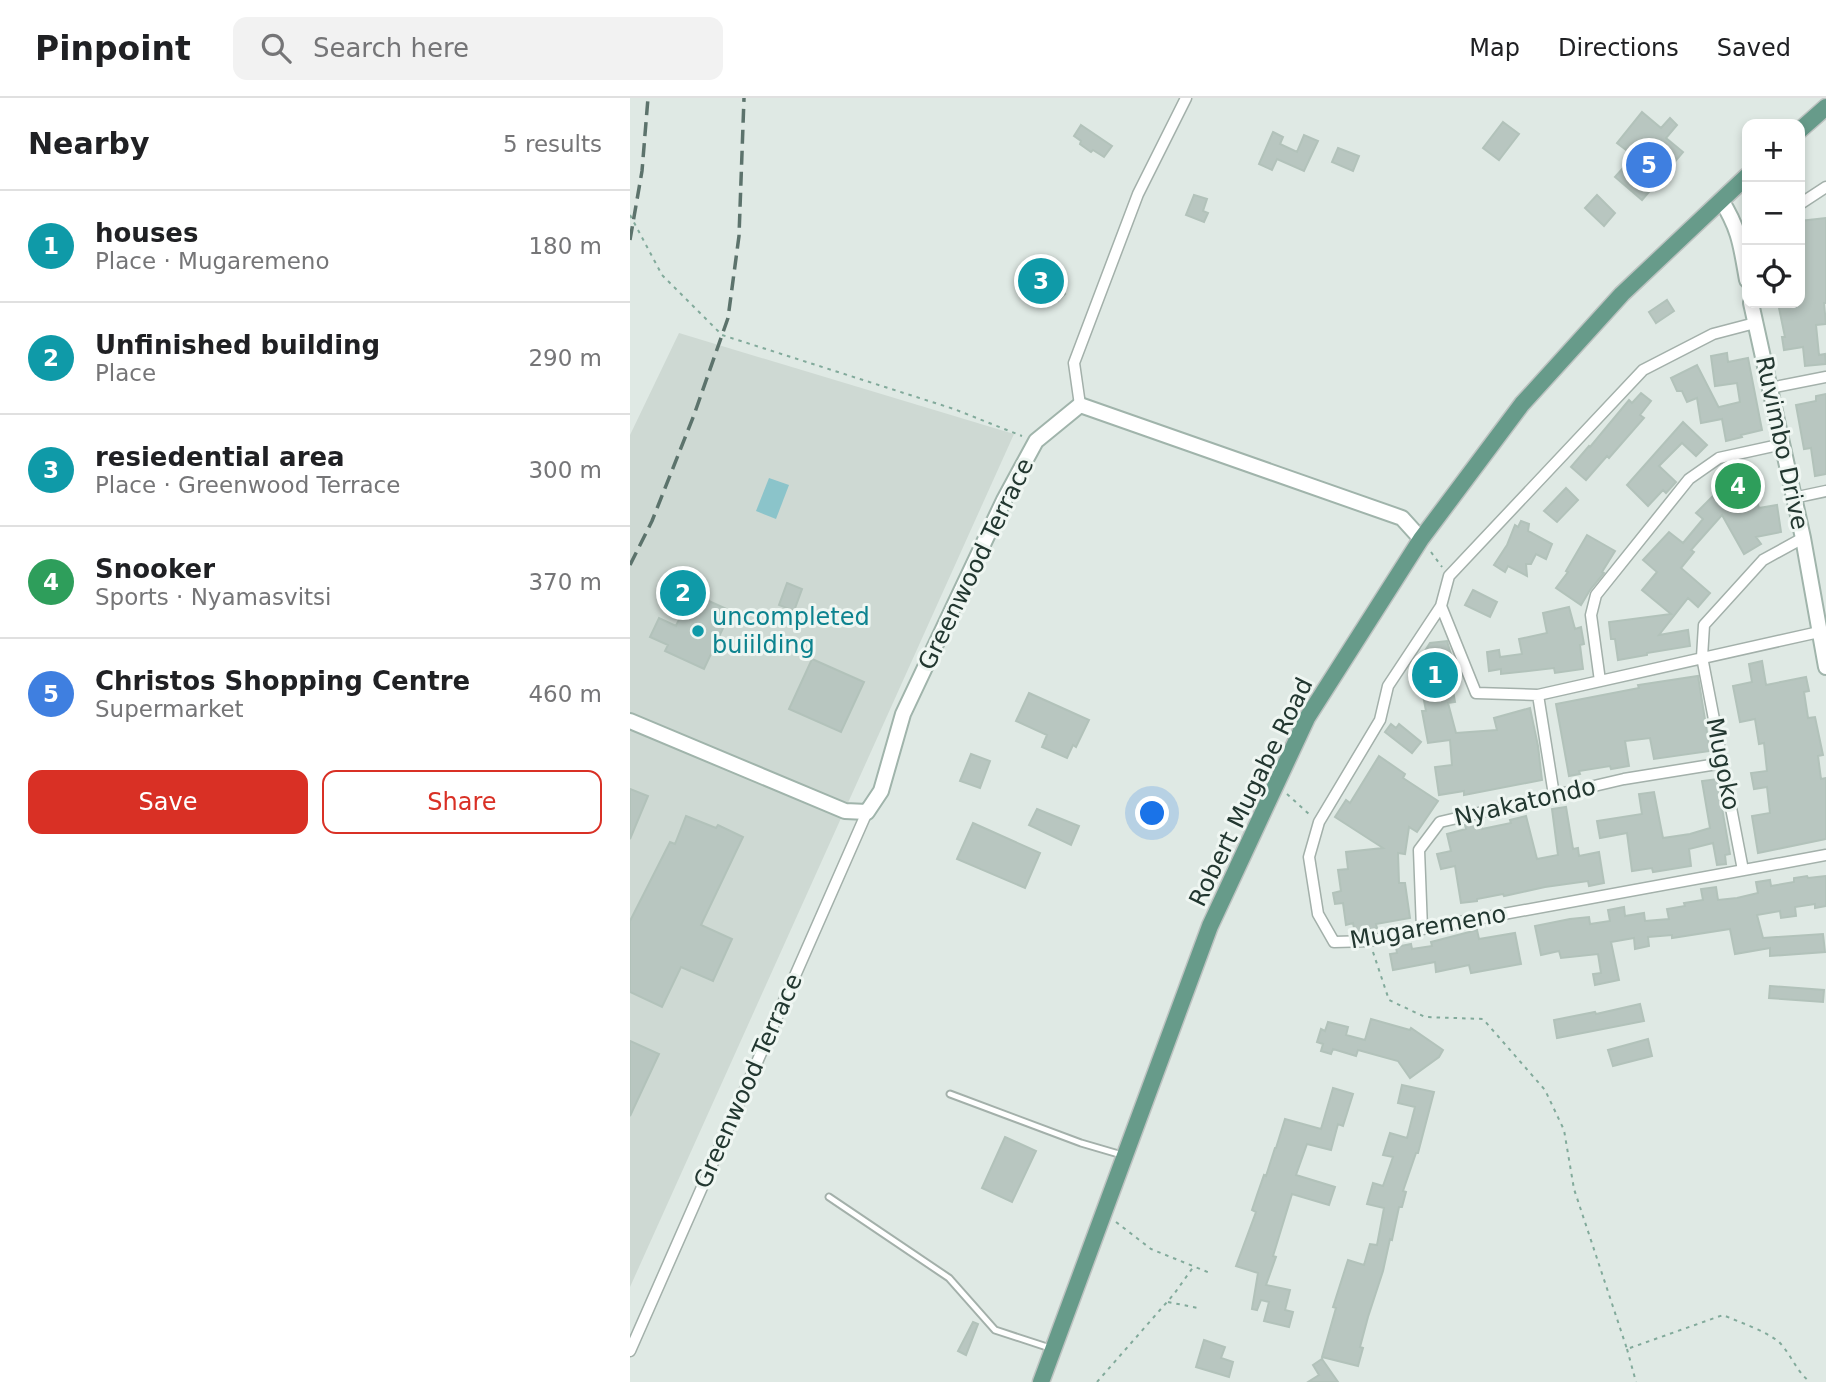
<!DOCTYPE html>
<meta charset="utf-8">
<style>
body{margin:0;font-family:"DejaVu Sans",sans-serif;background:#f2f2f2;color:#202124}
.controls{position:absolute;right:21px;top:21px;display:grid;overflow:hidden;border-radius:14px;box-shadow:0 4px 10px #0003}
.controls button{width:63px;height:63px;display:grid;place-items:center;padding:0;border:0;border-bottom:2px solid #e0e0e0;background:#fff;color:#202124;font:35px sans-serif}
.you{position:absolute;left:523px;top:716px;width:24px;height:24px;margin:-18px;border:5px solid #fff;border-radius:50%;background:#1a73e8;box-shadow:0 0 0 10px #1a73e833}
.badge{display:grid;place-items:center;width:46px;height:46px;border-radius:50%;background:#d93025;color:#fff;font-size:23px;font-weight:700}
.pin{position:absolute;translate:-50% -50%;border:4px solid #fff;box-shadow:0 2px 7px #0006}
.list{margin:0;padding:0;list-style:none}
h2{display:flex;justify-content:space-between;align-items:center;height:91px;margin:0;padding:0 28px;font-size:30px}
h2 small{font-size:23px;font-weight:400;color:#757577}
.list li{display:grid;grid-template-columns:46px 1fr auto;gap:21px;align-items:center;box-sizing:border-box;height:112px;padding:0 28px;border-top:2px solid #e0e0e0}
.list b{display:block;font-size:26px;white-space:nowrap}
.list p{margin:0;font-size:23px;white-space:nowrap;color:#757577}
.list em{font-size:23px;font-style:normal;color:#757577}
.actions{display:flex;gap:14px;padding:21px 28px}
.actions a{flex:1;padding:16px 0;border:2px solid #d93025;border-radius:14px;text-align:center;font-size:24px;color:#d93025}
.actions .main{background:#d93025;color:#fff}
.icon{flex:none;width:38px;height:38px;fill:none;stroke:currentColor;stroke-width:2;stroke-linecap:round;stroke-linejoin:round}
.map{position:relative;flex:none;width:1196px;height:1284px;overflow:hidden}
header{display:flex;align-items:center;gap:42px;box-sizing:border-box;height:98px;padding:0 35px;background:#fff;border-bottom:2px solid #e0e0e0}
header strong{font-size:33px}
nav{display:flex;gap:38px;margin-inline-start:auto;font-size:24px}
.search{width:490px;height:63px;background:#f2f2f2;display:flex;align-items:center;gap:18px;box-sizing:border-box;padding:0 24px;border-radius:14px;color:#757577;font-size:26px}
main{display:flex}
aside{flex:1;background:#fff}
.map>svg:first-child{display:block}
.built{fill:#ced9d3}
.water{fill:#8bc4ca}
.building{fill:#b8c6c0;stroke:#b2c2ba;stroke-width:2}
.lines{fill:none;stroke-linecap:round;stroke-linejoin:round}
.lane-casing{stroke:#a3b0aa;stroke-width:9}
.street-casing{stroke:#a3b0aa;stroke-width:13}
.secondary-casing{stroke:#a0b4ab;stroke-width:18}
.primary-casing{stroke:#bdc3c1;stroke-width:19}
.path{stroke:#82aa9b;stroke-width:2;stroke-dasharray:3.5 5;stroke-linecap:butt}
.lane{stroke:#fff;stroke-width:5}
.street{stroke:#fff;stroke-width:10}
.secondary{stroke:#fff;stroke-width:14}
.primary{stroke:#679b8a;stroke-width:16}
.rail{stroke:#5c736c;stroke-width:3.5;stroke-dasharray:14 7;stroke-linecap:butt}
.culture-dot{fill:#0f9aa8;stroke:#eff6f2;stroke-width:2.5}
.labels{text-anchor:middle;stroke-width:6;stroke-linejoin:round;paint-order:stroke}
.street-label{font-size:24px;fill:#223730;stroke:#eff6f2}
.culture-label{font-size:24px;fill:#0d838f;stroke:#eff6f2;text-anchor:start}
</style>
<header>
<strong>Pinpoint</strong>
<div class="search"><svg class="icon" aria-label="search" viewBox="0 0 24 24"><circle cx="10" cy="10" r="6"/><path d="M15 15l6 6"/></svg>Search here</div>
<nav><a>Map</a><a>Directions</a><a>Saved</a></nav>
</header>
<main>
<aside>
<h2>Nearby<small>5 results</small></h2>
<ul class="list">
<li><span class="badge" style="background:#0f9aa8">1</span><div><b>houses</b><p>Place · Mugaremeno</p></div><em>180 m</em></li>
<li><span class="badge" style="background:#0f9aa8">2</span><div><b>Unfinished building</b><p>Place</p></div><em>290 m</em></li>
<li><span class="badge" style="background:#0f9aa8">3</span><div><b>resiedential area</b><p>Place · Greenwood Terrace</p></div><em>300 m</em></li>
<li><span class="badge" style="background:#2e9e5b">4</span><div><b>Snooker</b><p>Sports · Nyamasvitsi</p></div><em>370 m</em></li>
<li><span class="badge" style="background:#3f7fe0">5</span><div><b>Christos Shopping Centre</b><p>Supermarket</p></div><em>460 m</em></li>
</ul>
<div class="actions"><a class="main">Save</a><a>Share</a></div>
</aside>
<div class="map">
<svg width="1196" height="1284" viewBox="0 0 1196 1284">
<rect width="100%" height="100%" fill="#dfe9e4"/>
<!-- built -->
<path class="built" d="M49,235L384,336L0,1189V337Z"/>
<!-- water -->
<path class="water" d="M139,380L159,387L146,421L126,413Z"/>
<!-- building -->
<path class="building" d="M1012,14L1031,30L1040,20L1047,27L1036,40L1053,54L1012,102L985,79L1004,58L987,45Z
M873,24L889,36L869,62L853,50Z
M451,27L482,48L474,59L463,52L461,54L450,46L451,43L444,38Z
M643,34L653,39L650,46L667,54L674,37L688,43L674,73L647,61L642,72L629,66Z
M708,50L729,58L723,73L702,64Z
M564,97L577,101L573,113L578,115L574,124L556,117Z
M967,97L985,115L974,128L955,110Z
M1196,120V205H1194L1196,226L1186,227L1189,257L1195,256L1196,266L1175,268L1173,249L1154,252L1152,239H1155L1148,205H1170V123Z
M416,163L430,174L423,183L435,196L428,203L424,199L420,203L410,193L407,204L392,193Z
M1037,202L1044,213L1026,225L1019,214Z
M1097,255L1098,264L1118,260L1132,332L1111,337L1112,339L1096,343L1092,321L1071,325L1067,300L1057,304L1052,293H1047L1041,280L1067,267L1089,310V309L1110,304L1107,285L1085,288L1081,258Z
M1011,295L1021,303L1010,317L1014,320L979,360L977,358L956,382L941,369L959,348L960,349L999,302L1002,305Z
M1196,296V376L1185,378L1181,350L1174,351L1166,307L1186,303V298Z
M1053,324L1077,347L1066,358L1052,345L1029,368L1046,384L1036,395L1033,392L1018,408L997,387Z
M1093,388L1109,404L1107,393L1122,388L1129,410L1147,407L1151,434L1126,439L1131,446L1114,456L1092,417L1061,452L1064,454L1051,470L1080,495L1068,509L1058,500L1029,537L1058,532L1060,548L1017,555V557L988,562L985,541H981L979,524L1041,516L1012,492L1027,474L1013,462L1039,434L1053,445L1073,421L1066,415Z
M936,390L948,402L927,424L914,413Z
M891,423L899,426L898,433L922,446L916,461L906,456L901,466H896L897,478L878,468L875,474L864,467L877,447L885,427L888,429Z
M957,437L985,453L972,474L974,475L960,492L951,507L926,490L938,474L936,473Z
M51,485L61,489L59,494L101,513L74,571L35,553L38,547L20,539L29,520L46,528L56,506L44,502Z
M157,485L172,491L164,513L149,507Z
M843,492L867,504L860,519L835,507Z
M939,509L945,531L951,529L954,546L950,547L953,571L925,575L924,570L871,576V571L859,573L857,554L869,552L870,559L892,556L889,541L917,535L913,515Z
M817,543L823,563L818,564L825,604L818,605L826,635L867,632L864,620L900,610L908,648L912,682L834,697V693L809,697L805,669L822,667L820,642L798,645L792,613H796L788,571L795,570L793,556L800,545Z
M182,561L234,584L211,634L159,611Z
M1132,563L1136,587L1176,579L1179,593L1174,594L1178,620L1185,619L1193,657L1188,658L1191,681L1196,680V741L1128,755L1122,718L1140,715L1137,689L1124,691L1121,675L1137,673L1134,645L1129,646L1125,621L1110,624L1103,588L1122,584L1119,566Z
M1068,578L1080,653L1024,661L1020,640L995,643L999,668L981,671L980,668L949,673L950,676L939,678L926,606L1009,590L1008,587Z
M399,595L459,622L446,649L443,647L437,660L412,649L417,637L386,623Z
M761,626L766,630L769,626L791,644L782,655L755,634Z
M341,656L360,663L350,690L330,683Z
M749,658L775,676L773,680L808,703L787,734L779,729L775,756L768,755L769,785H775L780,820L746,826L747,830L725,835L723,825L716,827L713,805L705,806L703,795L711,793L708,772L718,771L716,754L753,750L705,719L716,702L720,705Z
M1087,681L1100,756L1095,757L1096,766L1087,767L1083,745L1059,751L1061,768L1023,774L1022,770L1002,773L997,735L970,740L967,723L1012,716L1009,696L1024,694L1033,740L1060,736L1080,730L1072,683Z
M0,691L18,698L0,741Z
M936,709L943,751L948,750L949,758L969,754L974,785L959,788L958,783L915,789L874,798L873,796L847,801V803L831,805L825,768L811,771L807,756L821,753L817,736L836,731L835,727L851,724L852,731L881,725L880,722L896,718L907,761L928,757L922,711Z
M407,711L449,728L441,747L399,727Z
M56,718L86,730L88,727L113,739L71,827L102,841L83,883L51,869L32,909L0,894V823L40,744L45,746Z
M343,725L410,755L395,790L327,761Z
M1177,778L1178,780L1196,778V808L1185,810V806L1165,809L1166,818L1151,820L1150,813L1127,817L1133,840L1193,836L1195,854L1140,858V850L1105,856L1100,831L1042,840V837L1018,839L1019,848L1005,851L1004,840L981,844L989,882L965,887L963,876L971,875L968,856L931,860L929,853L911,857L905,828L940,821L959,819L960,826L980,823L978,812L994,809L995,818L1014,815L1015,823L1039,821L1037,811L1055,808L1054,805L1073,802L1071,791L1086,789L1088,802L1107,800L1128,795L1126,784L1140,782L1141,788L1164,784V780Z
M847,832L849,841L885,835L891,866L841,875L839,867L806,874L805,864L763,872L760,856L767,855L766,849L781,846L782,851L802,848L801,844Z
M1140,888L1194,892L1193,904L1139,900Z
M1010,906L1014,923L927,940L924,922L965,914L966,916Z
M741,921L780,932L781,930L813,952L809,959L780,980L768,963L728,952L726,958L703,951L701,956L691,953L693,946L687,944L691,931L695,933L698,924L718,929L716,937L735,942Z
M1018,941L1022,958L983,968L978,952Z
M0,943L29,956L0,1018Z
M772,987L804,994L788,1055H786L773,1093L776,1094L772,1109H769L762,1142L760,1141L753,1173L738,1219L730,1249L733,1250L728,1268L692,1259L706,1210L703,1209L718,1162L734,1167L740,1146L747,1147L754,1110L737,1106L743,1085L753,1088L763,1059L753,1057L760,1035L777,1040L785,1009L768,1005Z
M703,990L723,996L713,1028L708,1026L701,1052L677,1046L666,1077L705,1089L699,1107L662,1096L643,1158L646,1159L636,1187L660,1192L655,1212L663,1214L659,1229L634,1223L639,1204L631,1202L627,1212L622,1211L628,1175L606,1168L626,1114L622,1112L627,1097L634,1077L636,1078L645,1050H646L655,1021L691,1031Z
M375,1039L406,1053L382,1104L352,1090Z
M343,1224L348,1226L336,1257L328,1253Z
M574,1242L595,1249L591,1260L603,1264L599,1279L566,1269Z
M692,1261L708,1284H678L689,1277L683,1267Z"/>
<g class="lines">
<defs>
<path id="lane" d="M320,996L451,1045L492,1057
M199,1099L319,1180L365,1232L420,1250"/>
<path id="street" d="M1170,106L1196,89
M1125,225L1083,236L1013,272L819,478L811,508L758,588L750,622L689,724L679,759L688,816L704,844L740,843L792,831L1196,757
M1140,290L1196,279
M450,307L444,265L508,96L556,0
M1163,400L1196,393
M811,508L846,595L908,597L1189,534
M970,583L961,517L966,497L1059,381L1089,360L1153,346
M908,597L924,697
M1113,772L1072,559L1074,527L1133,462L1173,440
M792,831L789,752L810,724L994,681L1093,665
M0,1253L237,714"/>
<path id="secondary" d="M1091,102C1110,132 1111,149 1117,182
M1121,205L1173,440L1196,569
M0,623L215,713L237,714L251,693L273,616L374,402L406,343L450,307L772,420L791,441"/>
<path id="primary" d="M1170,32L1196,9
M411,1284L580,828L677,620L791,441L892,306L992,196L1117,78"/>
</defs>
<!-- lane casing -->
<use href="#lane" class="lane-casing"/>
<!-- street casing -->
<use href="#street" class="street-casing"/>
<!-- secondary casing -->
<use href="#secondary" class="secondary-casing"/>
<!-- primary casing -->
<use href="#primary" class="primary-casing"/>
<!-- path -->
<path class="path" d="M0,117L32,177L92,237L324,311L392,338
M801,454L812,469
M657,696L681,718
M743,854L759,902L795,919L853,921L915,992L934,1032L944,1091L997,1251L1093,1217C1109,1224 1136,1233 1149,1244C1161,1256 1166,1273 1180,1284
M486,1124L521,1151L580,1175
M538,1204L568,1210
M997,1251L1006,1284
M467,1284L544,1196L564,1168"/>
<!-- lane -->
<use href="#lane" class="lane"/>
<!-- street -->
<use href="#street" class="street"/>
<!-- secondary -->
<use href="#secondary" class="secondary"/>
<!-- primary -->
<use href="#primary" class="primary"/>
<!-- rail -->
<path class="rail" d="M0,142L12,73L18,0
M0,467L22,423L64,317L98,220L109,138L114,0"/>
</g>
<!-- markers -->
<circle class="culture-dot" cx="68" cy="533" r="7"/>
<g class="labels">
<!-- street labels -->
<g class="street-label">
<text transform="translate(1152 345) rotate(78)" y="8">Ruvimbo Drive</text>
<text transform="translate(346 466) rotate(-64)" y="8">Greenwood Terrace</text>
<text transform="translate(1093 666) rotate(79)" y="8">Mugoko</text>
<text transform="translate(621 694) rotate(-64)" y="8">Robert Mugabe Road</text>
<text transform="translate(895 704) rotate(-13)" y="8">Nyakatondo</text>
<text transform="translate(798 829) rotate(-10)" y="8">Mugaremeno</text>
<text transform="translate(118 983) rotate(-66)" y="8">Greenwood Terrace</text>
</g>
<!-- culture labels -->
<g class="culture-label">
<text x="82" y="527">uncompleted<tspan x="82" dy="28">buiilding</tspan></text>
</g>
</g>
</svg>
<div class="controls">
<button>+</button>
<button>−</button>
<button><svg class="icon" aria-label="locate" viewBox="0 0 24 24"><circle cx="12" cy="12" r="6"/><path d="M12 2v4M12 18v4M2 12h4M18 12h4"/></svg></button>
</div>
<div class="you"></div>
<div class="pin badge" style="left:805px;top:577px;background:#0f9aa8">1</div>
<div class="pin badge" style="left:53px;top:495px;background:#0f9aa8">2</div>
<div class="pin badge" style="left:411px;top:183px;background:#0f9aa8">3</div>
<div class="pin badge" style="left:1108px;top:388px;background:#2e9e5b">4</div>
<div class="pin badge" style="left:1019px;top:67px;background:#3f7fe0">5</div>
</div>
</main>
